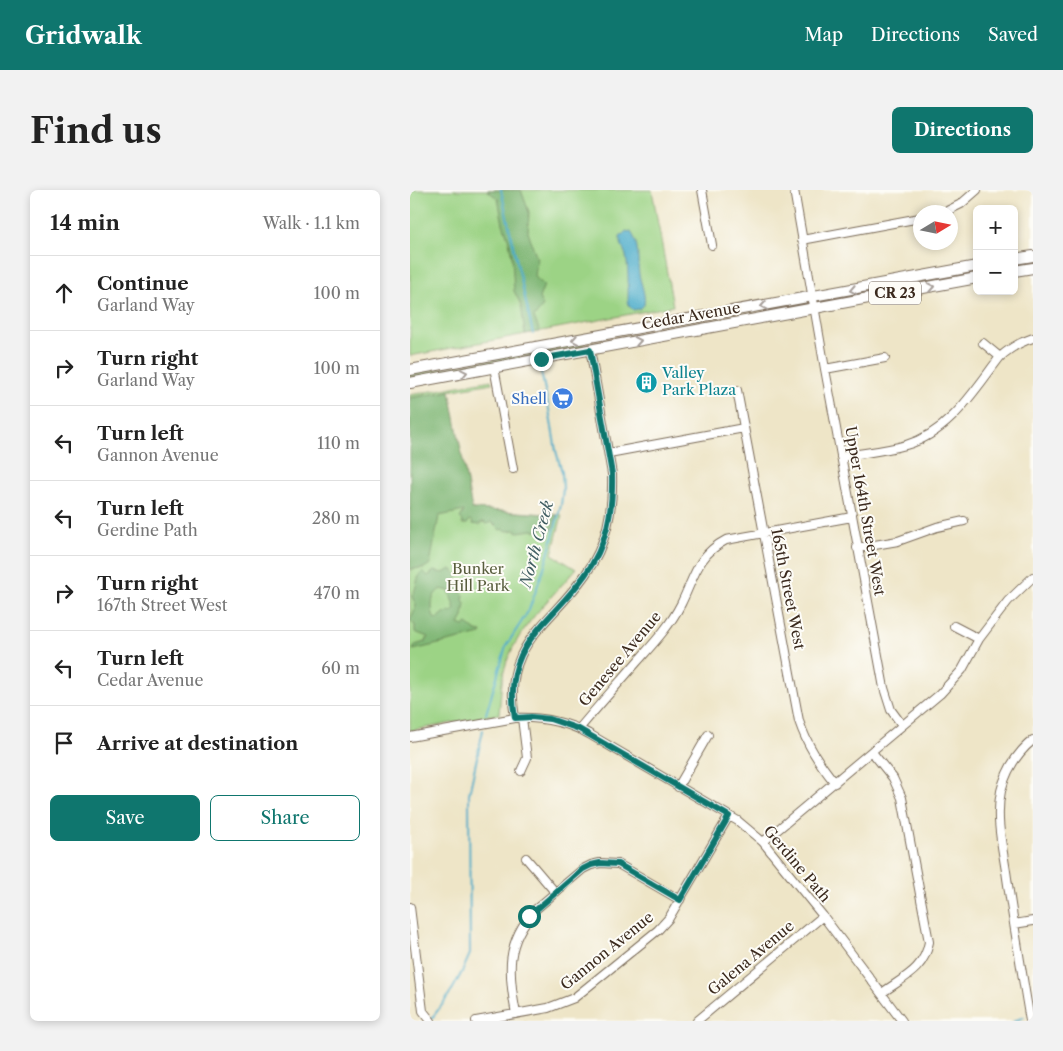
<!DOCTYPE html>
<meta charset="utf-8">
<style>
body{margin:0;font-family:"Libre Caslon Text",serif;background:#f2f2f2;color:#222}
.controls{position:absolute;right:15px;top:15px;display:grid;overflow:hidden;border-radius:8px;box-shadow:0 2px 8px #0003}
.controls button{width:45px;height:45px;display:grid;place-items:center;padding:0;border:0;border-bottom:1px solid #e0e0e0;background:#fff;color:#222;font:25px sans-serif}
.compass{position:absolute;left:503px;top:15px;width:45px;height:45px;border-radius:50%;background:#fff;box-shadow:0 2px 8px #0003;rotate:80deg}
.stop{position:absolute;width:15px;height:15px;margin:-11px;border:4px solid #0f766e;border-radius:50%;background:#fff}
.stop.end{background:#0f766e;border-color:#fff;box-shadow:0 1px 5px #0008}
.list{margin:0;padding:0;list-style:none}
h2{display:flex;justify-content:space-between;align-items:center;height:65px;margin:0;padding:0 20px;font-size:21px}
h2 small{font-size:16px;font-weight:400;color:#767676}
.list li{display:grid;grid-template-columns:32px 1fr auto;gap:15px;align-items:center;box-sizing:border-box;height:75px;padding:0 20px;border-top:1px solid #e0e0e0}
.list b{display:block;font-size:19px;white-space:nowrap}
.list p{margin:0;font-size:16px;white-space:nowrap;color:#767676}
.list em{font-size:16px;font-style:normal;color:#767676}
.actions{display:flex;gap:10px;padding:15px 20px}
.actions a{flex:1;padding:11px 0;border:1px solid #0f766e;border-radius:8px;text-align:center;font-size:18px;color:#0f766e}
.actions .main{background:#0f766e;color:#fff}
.icon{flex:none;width:28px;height:28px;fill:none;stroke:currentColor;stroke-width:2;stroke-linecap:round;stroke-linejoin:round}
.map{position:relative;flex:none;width:623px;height:831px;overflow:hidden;border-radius:8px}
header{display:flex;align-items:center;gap:30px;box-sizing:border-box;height:70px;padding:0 25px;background:#0f766e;color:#fff}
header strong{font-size:24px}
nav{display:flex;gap:28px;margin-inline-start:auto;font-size:18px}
.intro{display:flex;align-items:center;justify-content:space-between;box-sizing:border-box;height:120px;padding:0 30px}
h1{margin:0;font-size:35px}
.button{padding:12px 22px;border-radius:8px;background:#0f766e;color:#fff;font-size:18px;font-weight:700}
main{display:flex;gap:30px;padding:0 30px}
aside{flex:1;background:#fff;border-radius:8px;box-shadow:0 2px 8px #0003}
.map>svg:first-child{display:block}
.green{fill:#9cd385;stroke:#6c7e52}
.forest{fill:#7db572;stroke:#5c7048;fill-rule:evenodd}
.water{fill:#4aabc9;stroke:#426a74}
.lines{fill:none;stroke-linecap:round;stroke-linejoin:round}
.stream{stroke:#4aabc9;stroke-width:2}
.minor-casing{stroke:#7a6b59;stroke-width:10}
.major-casing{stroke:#7a6b59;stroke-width:12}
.minor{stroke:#fff;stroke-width:8}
.major{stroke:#fff;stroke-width:10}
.oneway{stroke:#a79f9a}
.route{stroke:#0f766e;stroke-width:6}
.labels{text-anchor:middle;stroke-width:4;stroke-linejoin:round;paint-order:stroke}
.shield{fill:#fdfcf7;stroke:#75695f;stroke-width:1}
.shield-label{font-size:14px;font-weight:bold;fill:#3b2a1e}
.street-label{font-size:15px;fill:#3b2a1e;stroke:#fdfcf7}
.culture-label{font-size:15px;fill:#0d838f;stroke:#fdfcf7;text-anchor:start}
.shop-label{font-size:15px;fill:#366cbe;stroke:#fdfcf7;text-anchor:end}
.park-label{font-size:15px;fill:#585d3d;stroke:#fdfcf7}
.water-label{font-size:16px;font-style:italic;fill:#415e62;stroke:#fdfcf7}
</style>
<header>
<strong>Gridwalk</strong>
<nav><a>Map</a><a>Directions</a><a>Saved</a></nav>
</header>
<div class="intro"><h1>Find us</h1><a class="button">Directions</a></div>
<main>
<aside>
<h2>14 min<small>Walk · 1.1 km</small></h2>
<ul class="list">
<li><svg class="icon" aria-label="ahead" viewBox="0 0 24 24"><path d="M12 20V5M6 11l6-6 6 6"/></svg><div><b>Continue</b><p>Garland Way</p></div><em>100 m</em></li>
<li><svg class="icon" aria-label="right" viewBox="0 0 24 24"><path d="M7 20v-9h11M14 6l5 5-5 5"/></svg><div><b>Turn right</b><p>Garland Way</p></div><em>100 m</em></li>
<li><svg class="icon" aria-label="left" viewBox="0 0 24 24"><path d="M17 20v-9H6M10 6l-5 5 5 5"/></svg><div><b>Turn left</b><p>Gannon Avenue</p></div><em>110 m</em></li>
<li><svg class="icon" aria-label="left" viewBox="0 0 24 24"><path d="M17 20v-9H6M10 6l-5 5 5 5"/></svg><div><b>Turn left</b><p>Gerdine Path</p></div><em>280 m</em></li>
<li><svg class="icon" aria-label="right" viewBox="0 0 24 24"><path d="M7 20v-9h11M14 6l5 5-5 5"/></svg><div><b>Turn right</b><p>167th Street West</p></div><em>470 m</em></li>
<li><svg class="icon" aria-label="left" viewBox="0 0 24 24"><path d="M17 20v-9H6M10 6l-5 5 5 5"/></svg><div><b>Turn left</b><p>Cedar Avenue</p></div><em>60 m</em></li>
<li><svg class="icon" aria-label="arrive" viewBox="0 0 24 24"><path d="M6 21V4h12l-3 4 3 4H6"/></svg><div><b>Arrive at destination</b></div></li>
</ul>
<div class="actions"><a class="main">Save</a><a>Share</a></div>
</aside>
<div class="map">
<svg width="623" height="831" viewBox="0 0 623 831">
<rect width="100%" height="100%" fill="#fdfcf7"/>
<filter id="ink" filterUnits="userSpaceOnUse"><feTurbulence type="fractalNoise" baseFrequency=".02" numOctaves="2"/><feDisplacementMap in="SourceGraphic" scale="10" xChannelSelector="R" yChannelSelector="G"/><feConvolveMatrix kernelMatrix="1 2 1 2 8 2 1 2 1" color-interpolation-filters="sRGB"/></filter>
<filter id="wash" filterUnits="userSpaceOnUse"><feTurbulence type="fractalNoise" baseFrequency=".0096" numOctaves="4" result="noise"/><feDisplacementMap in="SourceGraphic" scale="20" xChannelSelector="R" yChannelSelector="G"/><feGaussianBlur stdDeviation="1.12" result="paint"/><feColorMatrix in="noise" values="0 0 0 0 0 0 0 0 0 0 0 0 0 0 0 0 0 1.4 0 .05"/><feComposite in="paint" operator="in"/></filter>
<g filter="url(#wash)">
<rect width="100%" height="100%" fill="#eee5c7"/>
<!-- green -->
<path class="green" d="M0,0H242L263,116L0,166Z
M173,153L174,157L0,189V184Z
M81,190L82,193L0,208V205Z
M62,319L152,325L142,364L166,379C143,406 114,432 100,464C91,482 91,505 89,524L0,541V331Z"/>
<!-- forest -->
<path class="forest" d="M77,0H111L119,22L118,42L127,69L125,87L134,95L129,108L133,116L124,127L130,142L115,144L111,115L104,101L102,67L99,51L93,34L88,9Z
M40,201L62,319L147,325L142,340L129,339L126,341L122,340L108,342L105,340L97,341L93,339L90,340L82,332L76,334L74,332L70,333V335L63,334L62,331L60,330L57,334H52L53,331L50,328L54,321L29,326L20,374L14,378L0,379V208Z
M41,379L48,385L44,395L54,405L53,410L55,413L53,427L49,434L54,436L57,434L66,441L72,442L71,444L3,460L5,455L15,452L18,447L5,442V435L0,431L6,416L2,406C8,397 5,388 13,381L18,386L24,381L33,383ZM31,399L39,401L45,419L42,422L34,423L27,429L24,428C21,418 20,405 31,399Z"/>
<!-- water -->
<path class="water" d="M216,41L221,42C230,54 227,71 229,84C231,95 236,104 234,115L230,119L223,120L218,115C218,99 219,83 216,66C214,59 210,54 210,47Z"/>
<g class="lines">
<!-- stream -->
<path class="stream" d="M91,0L123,144
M76,524L96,456L119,420L137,369L151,315L153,299L152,282L146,261L138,214L131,182
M75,529V528
M21,829C38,809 50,789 60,764L59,604L73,540
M604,831L614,827"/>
</g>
</g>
<g filter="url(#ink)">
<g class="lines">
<defs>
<path id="minor" d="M292,0L302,55
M384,0L415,179L474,498L481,520L492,535
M535,22L551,14L567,0
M392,50L510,28
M573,153L590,167
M84,177L103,279
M415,179L475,168
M327,200L389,531C397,555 409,573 425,593
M199,263L334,238
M431,267C452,263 475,261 496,255C540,242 563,202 590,167C600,158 610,152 623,148
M447,358L488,351L527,337L554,331
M544,436L569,449
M105,528C92,454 138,437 175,385C197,355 203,321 202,284L180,159
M169,539C188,516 208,494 227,472C243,454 260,436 271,414C284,388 287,365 316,350L442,327
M0,547L105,528C131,527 155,531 179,544L328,631L353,652L413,726L492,831
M462,562L483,588L492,608L519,752C514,780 494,787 472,803
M111,581L117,568L112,528
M268,597L298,545
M353,652L530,504L552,480L569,449L598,411L623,387
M116,668L145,702
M0,717L13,821L21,831
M604,734L623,731
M106,824C98,782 95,752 126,719L173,679L181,675L190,673L208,674L270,710
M66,831L138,818L164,808L248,740L259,728L319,626
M287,831L413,726
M620,831C612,783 604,736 597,688C593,659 585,630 591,601C596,581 607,563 623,550"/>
<path id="major" d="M604,69L623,66
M604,81L623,78
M0,180L567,76
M0,193L567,88"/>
</defs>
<!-- minor casing -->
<use href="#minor" class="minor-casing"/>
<!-- major casing -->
<use href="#major" class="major-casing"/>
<!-- minor -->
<use href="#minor" class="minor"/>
<!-- major -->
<use href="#major" class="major"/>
</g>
<!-- one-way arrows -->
<defs><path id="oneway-chevron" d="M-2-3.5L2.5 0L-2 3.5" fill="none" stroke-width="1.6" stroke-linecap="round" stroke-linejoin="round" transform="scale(1.25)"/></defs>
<g class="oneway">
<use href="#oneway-chevron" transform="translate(521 97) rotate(-10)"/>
<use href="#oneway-chevron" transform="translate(443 100) rotate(169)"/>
<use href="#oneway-chevron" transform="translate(354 116) rotate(170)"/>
<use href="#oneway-chevron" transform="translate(165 150) rotate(170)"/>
<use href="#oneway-chevron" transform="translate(228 151) rotate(-10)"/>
<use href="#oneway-chevron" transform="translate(54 183) rotate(-11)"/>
</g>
</g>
<g class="lines" filter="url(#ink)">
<!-- route -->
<path class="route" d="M119,726L173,679L181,675L190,673L208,674L270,710L319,626L169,539L140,529L121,527L105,528C92,454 138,437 175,385C197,355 203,321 202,284L180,160L131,169"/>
</g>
<!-- icons -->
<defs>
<symbol id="building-disc" viewBox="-11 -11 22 22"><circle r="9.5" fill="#0f9aa8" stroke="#fdfcf7"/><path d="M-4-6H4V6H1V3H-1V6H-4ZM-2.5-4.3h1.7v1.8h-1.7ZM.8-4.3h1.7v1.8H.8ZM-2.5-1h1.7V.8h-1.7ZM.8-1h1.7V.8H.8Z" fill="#fff"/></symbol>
<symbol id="supermarket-disc" viewBox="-11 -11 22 22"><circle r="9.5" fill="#3f7fe0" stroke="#fdfcf7"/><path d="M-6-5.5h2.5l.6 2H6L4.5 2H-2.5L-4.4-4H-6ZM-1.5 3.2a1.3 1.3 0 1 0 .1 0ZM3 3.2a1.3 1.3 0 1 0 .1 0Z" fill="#fff"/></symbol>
</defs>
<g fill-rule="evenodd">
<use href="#building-disc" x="224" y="180" width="25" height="25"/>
<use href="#supermarket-disc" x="140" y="196" width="25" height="25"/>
</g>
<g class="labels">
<!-- shield labels -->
<rect class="shield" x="459" y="91.5" width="52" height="23" rx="4"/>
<g class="shield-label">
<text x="485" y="108">CR 23</text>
</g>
<!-- street labels -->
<g class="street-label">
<text transform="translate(281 126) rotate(-10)" y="5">Cedar Avenue</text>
<text transform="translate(455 321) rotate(80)" y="5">Upper 164th Street West</text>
<text transform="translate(378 399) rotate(79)" y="5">165th Street West</text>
<text transform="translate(210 469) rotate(-50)" y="5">Genesee Avenue</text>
<text transform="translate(387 674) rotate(50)" y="5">Gerdine Path</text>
<text transform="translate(197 761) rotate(-39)" y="5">Gannon Avenue</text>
<text transform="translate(341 768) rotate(-40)" y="5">Galena Avenue</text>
</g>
<!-- culture labels -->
<g class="culture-label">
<text x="252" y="188">Valley<tspan x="252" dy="17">Park Plaza</tspan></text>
</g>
<!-- shop labels -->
<g class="shop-label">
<text x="137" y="214">Shell</text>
</g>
<!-- park labels -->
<g class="park-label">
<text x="68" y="384">Bunker<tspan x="68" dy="17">Hill Park</tspan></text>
</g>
<!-- water labels -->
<g class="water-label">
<text transform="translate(126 354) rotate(-75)" y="6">North Creek</text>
</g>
</g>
</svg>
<div class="controls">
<button>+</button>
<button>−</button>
</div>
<svg class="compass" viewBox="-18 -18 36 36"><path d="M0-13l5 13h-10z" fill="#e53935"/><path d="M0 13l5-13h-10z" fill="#767676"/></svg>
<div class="stop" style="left:119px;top:726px"></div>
<div class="stop end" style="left:131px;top:169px"></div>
</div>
</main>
